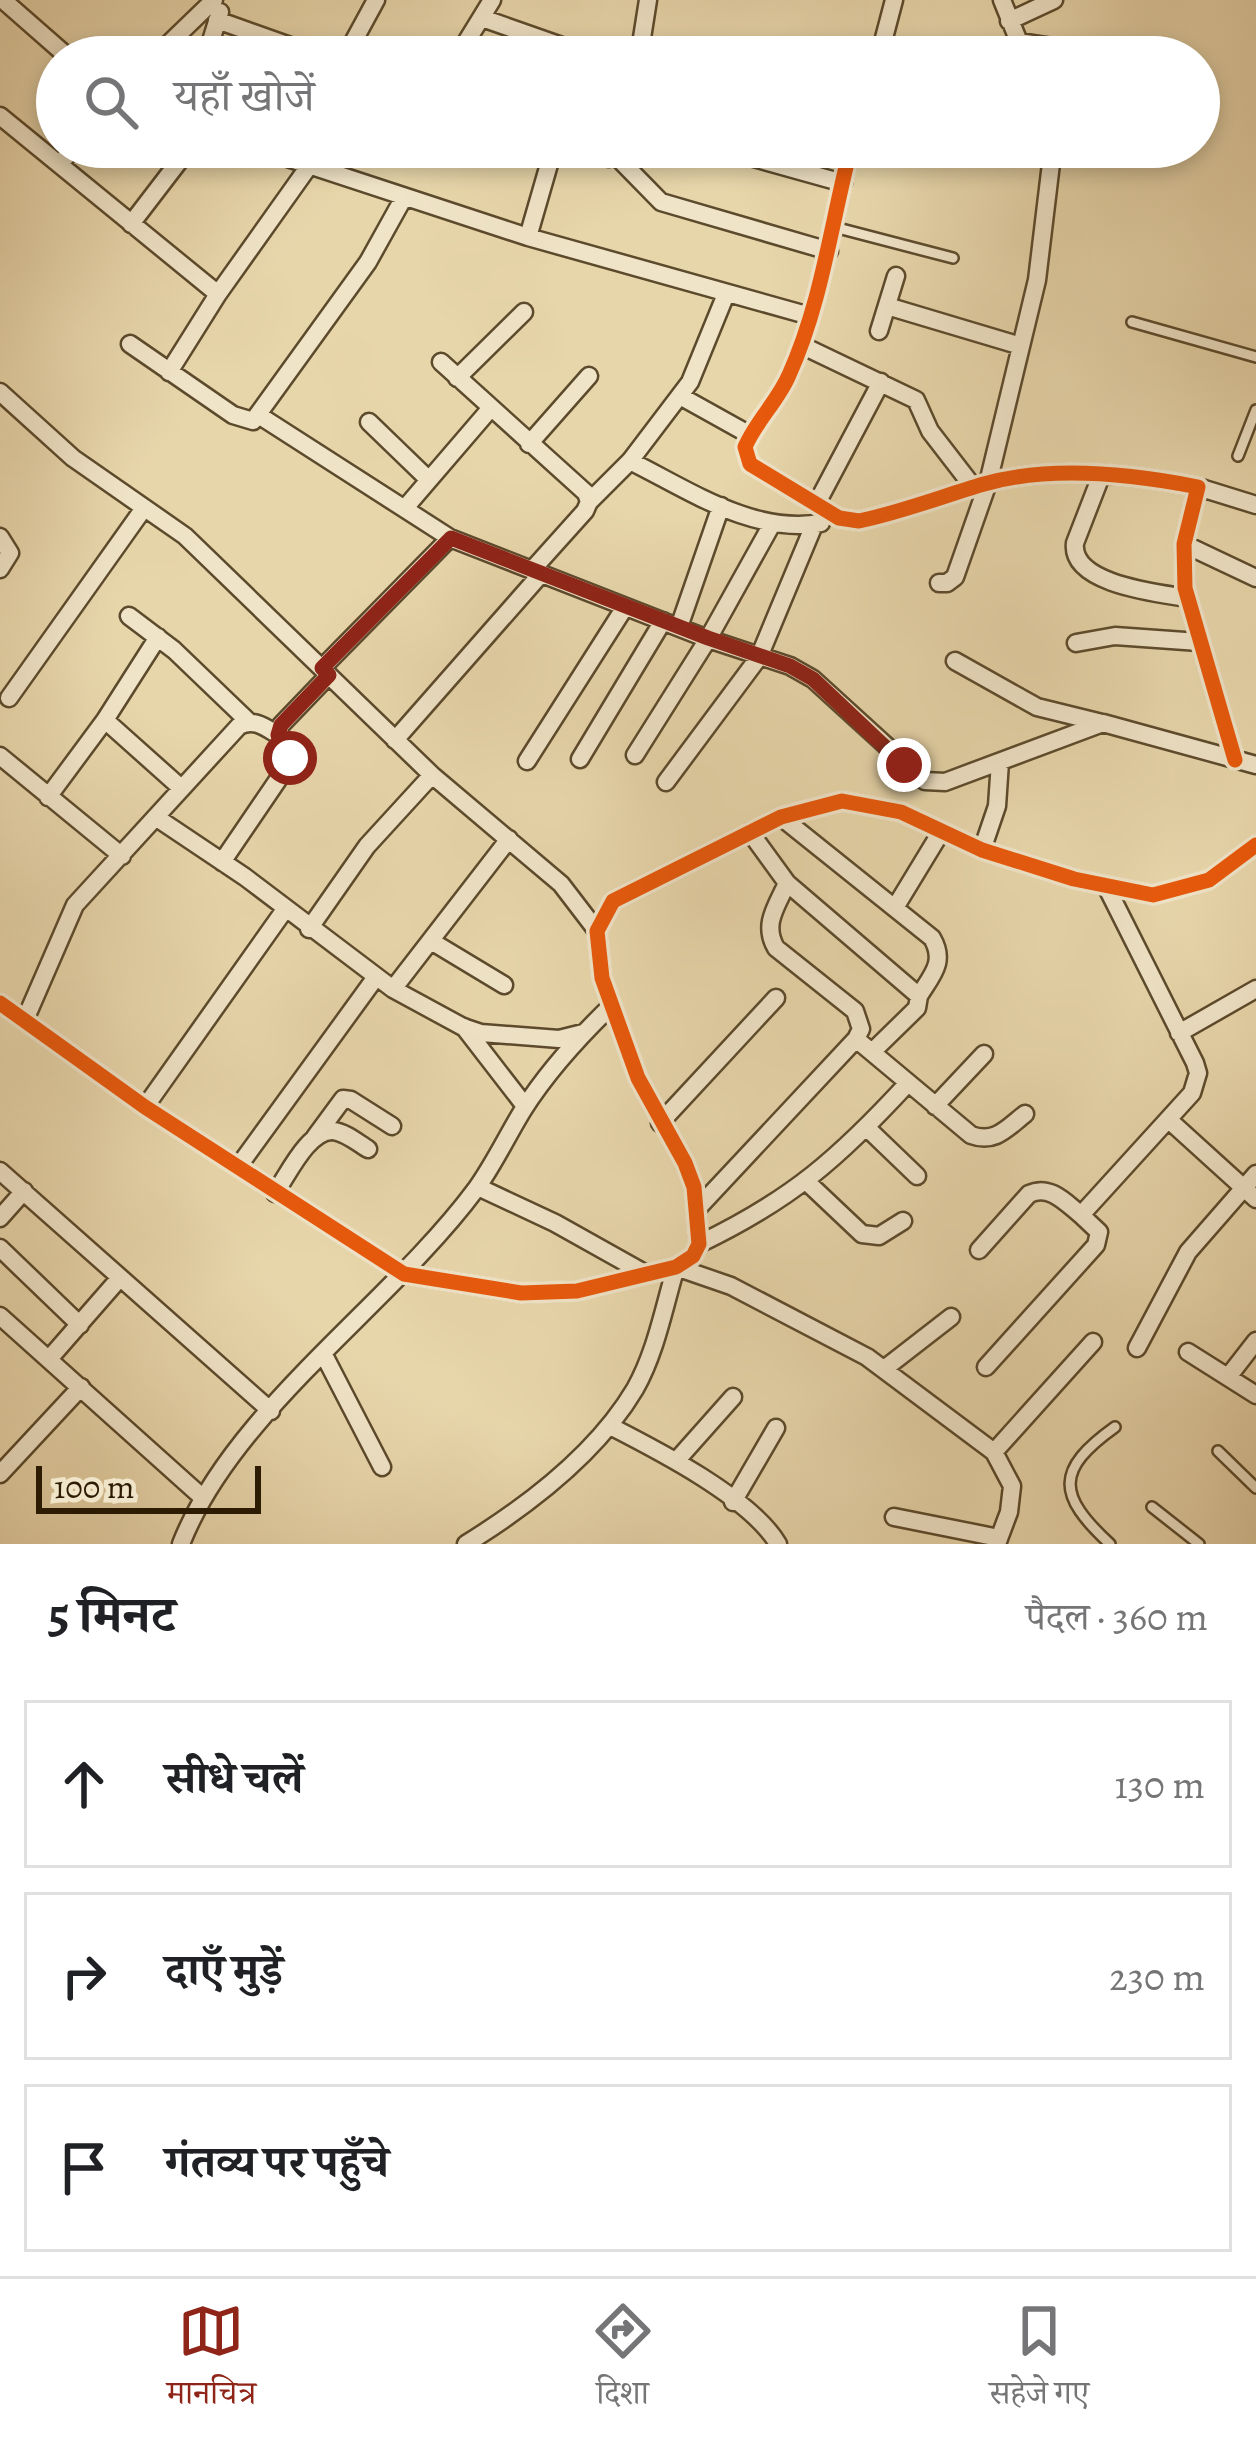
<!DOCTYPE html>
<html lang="hi">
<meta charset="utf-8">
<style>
body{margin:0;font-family:Alegreya,"Noto Serif Devanagari",serif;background:#f6f6f6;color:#202124}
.scale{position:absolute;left:36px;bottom:30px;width:225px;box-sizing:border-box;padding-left:12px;border:6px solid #2d1b02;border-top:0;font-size:33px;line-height:42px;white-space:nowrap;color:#2d1b02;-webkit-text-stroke:9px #f0e4c8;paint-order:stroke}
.stop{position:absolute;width:36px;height:36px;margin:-27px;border:9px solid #8f2418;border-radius:50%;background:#fff}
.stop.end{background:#8f2418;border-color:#fff;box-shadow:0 3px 12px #0008}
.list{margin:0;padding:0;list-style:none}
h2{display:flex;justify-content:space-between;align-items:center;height:156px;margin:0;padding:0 48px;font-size:51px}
h2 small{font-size:39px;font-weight:400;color:#757577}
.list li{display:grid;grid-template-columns:78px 1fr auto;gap:36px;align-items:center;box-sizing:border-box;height:168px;margin:0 24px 24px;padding:0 24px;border:3px solid #e0e0e0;border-radius:0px}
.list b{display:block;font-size:45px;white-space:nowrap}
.list em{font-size:39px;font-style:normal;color:#757577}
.icon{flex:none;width:66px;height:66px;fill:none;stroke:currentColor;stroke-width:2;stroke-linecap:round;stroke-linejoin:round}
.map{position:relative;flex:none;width:1256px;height:1544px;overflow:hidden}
.search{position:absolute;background:#fff;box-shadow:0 6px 18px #0003;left:36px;right:36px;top:36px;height:132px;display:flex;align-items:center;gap:30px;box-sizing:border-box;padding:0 42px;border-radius:66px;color:#757577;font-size:45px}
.sheet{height:732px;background:#fff}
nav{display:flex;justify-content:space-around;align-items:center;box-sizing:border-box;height:168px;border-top:3px solid #e0e0e0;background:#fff;font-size:33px;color:#757577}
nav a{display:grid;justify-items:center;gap:6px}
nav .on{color:#8f2418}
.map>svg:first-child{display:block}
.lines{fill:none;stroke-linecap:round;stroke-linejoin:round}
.lane-casing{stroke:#5c4a2c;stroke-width:14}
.street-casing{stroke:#5c4a2c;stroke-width:21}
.lane{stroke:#f0e4c8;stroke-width:9}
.street{stroke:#f0e4c8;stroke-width:16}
.cycleway-casing{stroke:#f0e4c8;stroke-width:22}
.cycleway{stroke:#e8590c;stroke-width:15}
.route{stroke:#8f2418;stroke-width:15}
</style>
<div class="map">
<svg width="1256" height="1544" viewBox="0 0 1256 1544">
<rect width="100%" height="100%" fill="#e8d6ab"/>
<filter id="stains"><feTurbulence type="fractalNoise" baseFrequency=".00167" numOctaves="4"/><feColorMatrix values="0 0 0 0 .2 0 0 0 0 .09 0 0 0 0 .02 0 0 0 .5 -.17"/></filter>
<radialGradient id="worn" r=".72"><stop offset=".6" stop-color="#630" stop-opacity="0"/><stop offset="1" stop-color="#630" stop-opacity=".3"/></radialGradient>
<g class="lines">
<defs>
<path id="lane" d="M834,227L953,258
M1132,322L1256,357
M1238,456L1256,410
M1218,1451L1256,1488
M1152,1507L1199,1544
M1110,1544C1057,1495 1055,1470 1115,1427"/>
<path id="street" d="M3,0L68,57
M1002,0L1019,42L1065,49L1078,57
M482,18L593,57
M217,20L321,57
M1009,21L1054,0
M155,57L214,0
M206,57L220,12
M345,57L376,0
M457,57L492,0
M639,57L648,0
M879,57L894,0
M0,116L218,294
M254,147L528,237L810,316
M568,147L608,158L624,147
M851,147C831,223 822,302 789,375C778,401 756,421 745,447L750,464L839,518L859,521C902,512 943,496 984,484C1050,465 1132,474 1198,487L1184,544L1185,588L1235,760
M615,155L661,202L829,251
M750,157L843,183
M60,164L74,147
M131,224L190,147
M528,237L554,147
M887,306L1021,346
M879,331L896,276
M130,344L233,415L253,421L368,262L403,199
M801,345L916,400L930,431L974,488
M441,362L586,493L589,502L585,511L532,570
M169,372L218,294L309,166
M457,378L524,312
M0,392L73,458L185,536L432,775L561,884L597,931
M680,396L750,435
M260,416L450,538L708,639L790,666L813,679L925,781L945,782L1103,723L1256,765
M369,422L429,480
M529,444L589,376
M630,461C689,490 753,535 821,523
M1101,476L1075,543C1070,584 1157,593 1187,598
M1198,487L1256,505
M589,502L630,461L690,382L726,294
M817,503L881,382
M405,508L490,409
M0,537L10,553L0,569
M1184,544L1256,578
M939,583H947L955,577L988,483L1037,280L1053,147
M129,616L174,650L248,721
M679,627L721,506
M1076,643L1115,636L1199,642
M955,661L1037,707L1102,723
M322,668L450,538
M9,698L144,508
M105,720L180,787
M395,740L541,574
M635,755L708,639L772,524
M0,756L122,856
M580,759L663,621
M527,761L625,607
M666,782L759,657L814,525
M48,797L105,720L158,637
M781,817L932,938C946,962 932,975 919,996
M157,818L245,877L393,989L463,1027L481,1033L559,1039L583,1033
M750,832L787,883L919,996L917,1008L872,1052
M982,850L997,806L1000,762
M222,862L288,765V751L278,735L281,725L329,675
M787,883C777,906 762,924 776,948L855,1011L861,1029L856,1039L971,1135C995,1144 1007,1128 1025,1114
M896,906L941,832
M309,929L367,846L432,775
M431,941L504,985
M393,989L509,839
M0,1003L145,1107L404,1274L521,1293L577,1291L676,1267L693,1256L699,1244L694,1187L685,1163L638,1078L602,978L597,931L613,901L781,817L842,801L901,812L982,850L1074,879L1153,895L1209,880L1256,845
M25,1020L75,905L239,726C254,718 265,727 278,735
M464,1027L525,1106
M1179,1033L1256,989
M935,1106L984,1054
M145,1107L286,908
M1170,1121L1256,1199
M660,1123L776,998
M866,1127L917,1176
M315,1137L343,1099L351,1100L392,1126
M238,1167L376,977
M0,1171L271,1411
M807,1182L862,1234L879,1236L903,1221
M478,1187L555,1223L646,1274
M275,1193C288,1175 308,1130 333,1131C345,1132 358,1143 368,1149
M697,1209L856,1039
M0,1218L24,1191
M699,1244C791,1200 839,1158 908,1083
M0,1248L80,1325
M979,1250L1029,1194C1050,1184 1066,1203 1081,1215L1192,1093L1198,1073L1195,1063L1107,888
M0,1316L202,1497
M1137,1348L1188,1252L1256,1174
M1188,1352L1256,1395
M324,1355L382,1467
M49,1359L118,1280
M986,1367L1096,1245L1099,1232L1081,1215
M884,1369L951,1317
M1228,1377L1256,1341
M610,1426C657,1450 751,1498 778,1544
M994,1452L1093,1342
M677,1460L733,1397
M0,1474L81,1387
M733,1502L776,1428
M894,1517L999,1538
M181,1544C233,1411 390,1305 476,1189C494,1164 507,1136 523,1110C547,1072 579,1037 611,1006
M466,1544C529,1505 597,1453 635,1389C656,1352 664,1307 676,1267L731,1286L867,1357L994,1452L1012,1486L1009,1512L997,1544"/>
</defs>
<!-- lane casing -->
<use href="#lane" class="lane-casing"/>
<!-- street casing -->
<use href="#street" class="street-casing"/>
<!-- lane -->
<use href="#lane" class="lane"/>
<!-- street -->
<use href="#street" class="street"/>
<defs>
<path id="cycleway" d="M851,147C831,223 822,302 789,375C778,401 756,421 745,447L750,464L839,518L859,521C902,512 943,496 984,484C1050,465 1132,474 1198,487L1184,544L1185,588L1235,760
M0,1003L145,1107L404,1274L521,1293L577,1291L676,1267L693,1256L699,1244L694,1187L685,1163L638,1078L602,978L597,931L613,901L781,817L842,801L901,812L982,850L1074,879L1153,895L1209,880L1256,845"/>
</defs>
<!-- cycleway casing -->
<use href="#cycleway" class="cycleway-casing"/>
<!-- cycleway -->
<use href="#cycleway" class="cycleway"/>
</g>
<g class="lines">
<!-- route -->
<path class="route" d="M290,758L278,735L281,725L329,675L322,668L451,538L708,638L790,666L813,679L904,765"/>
</g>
<rect width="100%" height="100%" filter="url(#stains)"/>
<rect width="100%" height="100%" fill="url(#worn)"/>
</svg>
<div class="scale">100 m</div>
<div class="stop" style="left:290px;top:758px"></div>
<div class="stop end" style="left:904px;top:765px"></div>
<div class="search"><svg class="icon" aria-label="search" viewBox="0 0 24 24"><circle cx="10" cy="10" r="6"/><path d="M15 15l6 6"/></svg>यहाँ खोजें</div>
</div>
<section class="sheet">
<h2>5 मिनट<small>पैदल · 360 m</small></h2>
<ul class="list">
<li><svg class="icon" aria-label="ahead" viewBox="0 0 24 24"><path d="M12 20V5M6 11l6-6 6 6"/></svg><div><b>सीधे चलें</b></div><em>130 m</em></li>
<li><svg class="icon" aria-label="right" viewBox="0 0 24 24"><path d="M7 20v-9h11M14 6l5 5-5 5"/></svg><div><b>दाएँ मुड़ें</b></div><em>230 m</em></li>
<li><svg class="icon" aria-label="arrive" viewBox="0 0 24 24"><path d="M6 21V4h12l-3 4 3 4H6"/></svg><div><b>गंतव्य पर पहुँचे</b></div></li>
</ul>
</section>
<nav>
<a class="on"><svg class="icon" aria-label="map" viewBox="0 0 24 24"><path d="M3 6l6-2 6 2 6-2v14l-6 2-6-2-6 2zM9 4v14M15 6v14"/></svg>मानचित्र</a>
<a><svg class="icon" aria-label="directions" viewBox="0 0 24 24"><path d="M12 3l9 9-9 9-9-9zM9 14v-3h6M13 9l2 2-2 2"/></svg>दिशा</a>
<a><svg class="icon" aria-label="saved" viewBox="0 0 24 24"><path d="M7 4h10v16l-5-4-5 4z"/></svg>सहेजे गए</a>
</nav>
